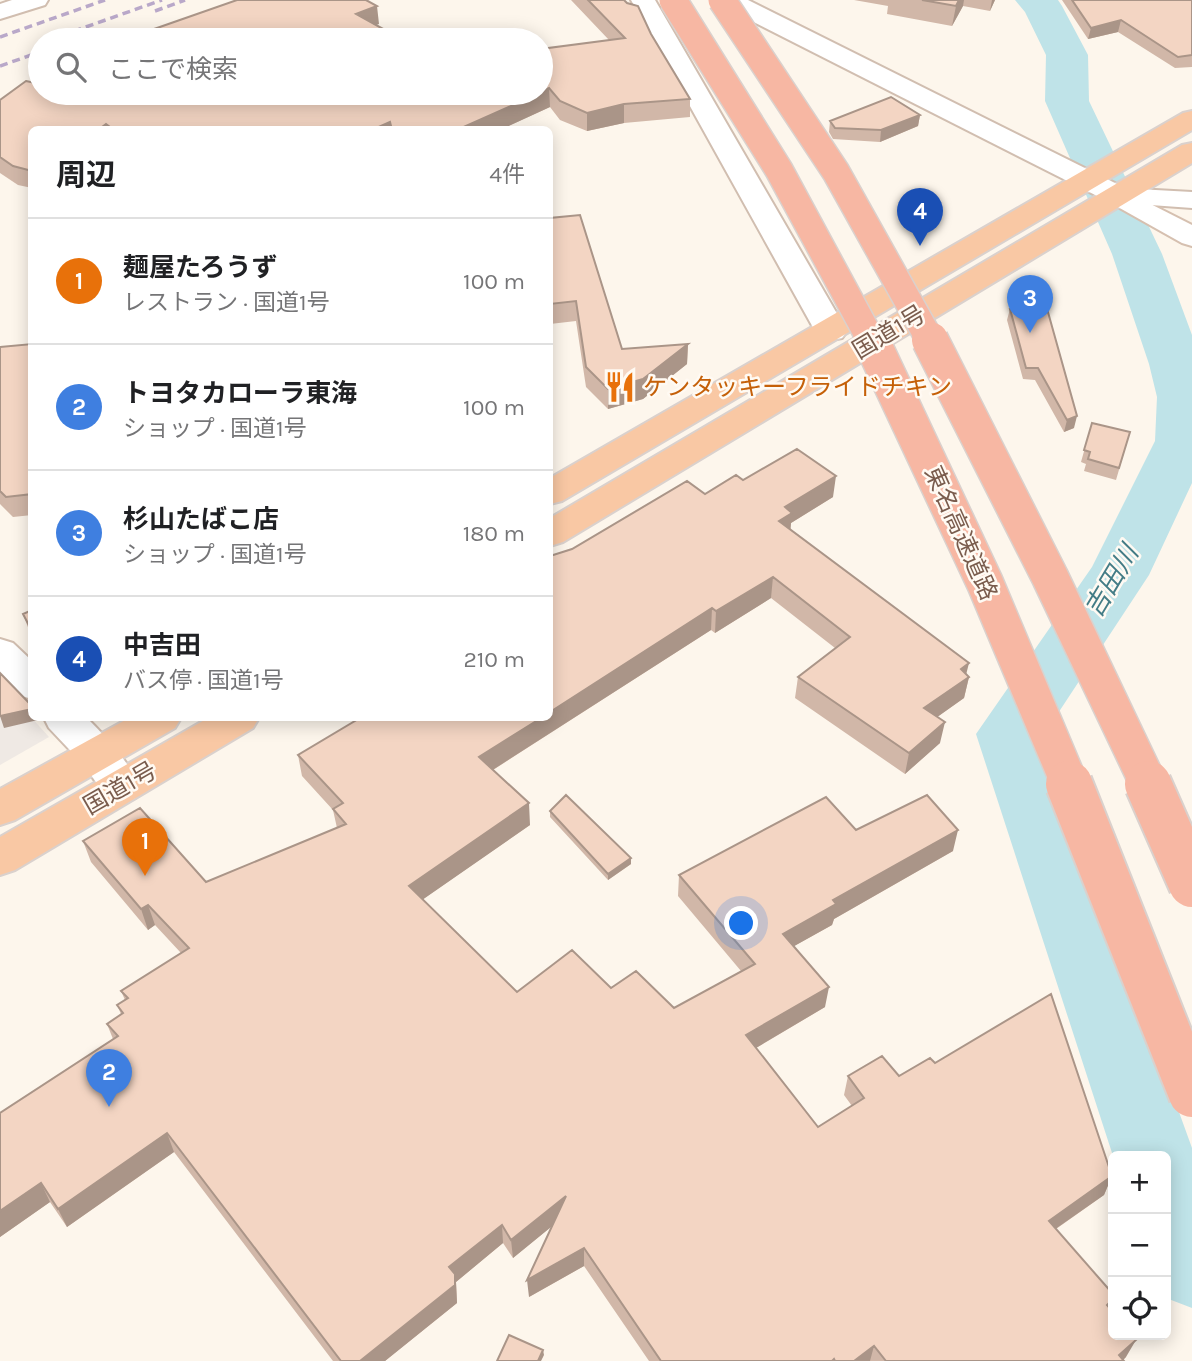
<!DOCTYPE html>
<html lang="ja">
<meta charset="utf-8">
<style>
body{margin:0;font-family:Karla,"Noto Sans JP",sans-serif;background:#f6f6f6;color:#202124}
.controls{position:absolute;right:21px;bottom:21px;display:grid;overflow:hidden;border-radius:10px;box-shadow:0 4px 18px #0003}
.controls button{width:63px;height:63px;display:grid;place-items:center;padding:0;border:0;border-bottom:2px solid #e0e0e0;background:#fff;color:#202124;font:35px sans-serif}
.you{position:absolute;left:742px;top:924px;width:24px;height:24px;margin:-18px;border:5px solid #fff;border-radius:50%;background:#1a73e8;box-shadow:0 0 0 10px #1a73e833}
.badge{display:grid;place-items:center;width:46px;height:46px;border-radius:50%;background:#e76f51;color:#fff;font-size:23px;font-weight:700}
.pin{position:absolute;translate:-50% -58px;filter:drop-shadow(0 2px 4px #0008)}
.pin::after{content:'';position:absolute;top:37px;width:24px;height:21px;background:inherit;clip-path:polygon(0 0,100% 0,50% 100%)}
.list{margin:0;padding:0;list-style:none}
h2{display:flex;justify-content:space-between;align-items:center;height:91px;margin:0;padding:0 28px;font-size:30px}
h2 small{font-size:23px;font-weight:400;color:#757577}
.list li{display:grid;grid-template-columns:46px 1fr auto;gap:21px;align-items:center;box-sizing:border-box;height:126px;padding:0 28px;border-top:2px solid #e0e0e0}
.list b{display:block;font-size:26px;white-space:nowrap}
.list p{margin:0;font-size:23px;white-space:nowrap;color:#757577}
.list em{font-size:23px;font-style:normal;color:#757577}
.icon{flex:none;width:38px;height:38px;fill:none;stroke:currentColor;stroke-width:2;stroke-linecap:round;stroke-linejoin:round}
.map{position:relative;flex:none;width:1192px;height:1361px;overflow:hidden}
.search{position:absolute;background:#fff;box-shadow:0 4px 18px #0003;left:28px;top:28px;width:525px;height:77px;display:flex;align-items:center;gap:18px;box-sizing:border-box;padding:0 24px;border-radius:38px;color:#757577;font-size:26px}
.panel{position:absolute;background:#fff;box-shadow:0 4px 18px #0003;left:28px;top:126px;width:525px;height:595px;border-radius:10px}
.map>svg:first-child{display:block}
.industrial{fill:#efe9e4}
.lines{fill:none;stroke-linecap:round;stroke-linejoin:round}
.river{fill:#bfe3e8;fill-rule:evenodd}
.minor-casing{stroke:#d1beb0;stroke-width:4}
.tertiary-casing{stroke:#d1beb0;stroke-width:4}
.secondary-casing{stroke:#d6c0b0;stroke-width:4}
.trunk-casing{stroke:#dad1cd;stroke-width:4}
.minor{fill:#fff;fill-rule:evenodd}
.tertiary{fill:#fff;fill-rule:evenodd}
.secondary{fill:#fff;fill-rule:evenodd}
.trunk{fill:#f9c8a4;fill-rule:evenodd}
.rail{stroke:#b9a8c9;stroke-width:3.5;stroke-dasharray:8 5;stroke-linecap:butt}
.motorway-bridge-far2-casing{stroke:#dad1cd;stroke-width:30;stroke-linecap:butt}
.motorway-bridge-far1-casing{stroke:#dad1cd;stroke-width:39;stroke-linecap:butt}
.motorway-bridge-casing{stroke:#dad1cd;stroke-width:50;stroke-linecap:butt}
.motorway-bridge-far2{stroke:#f7b7a3;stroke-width:27}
.motorway-bridge-far1{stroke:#f7b7a3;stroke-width:36}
.motorway-bridge{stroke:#f7b7a3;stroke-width:46}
.wall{fill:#d1b7a8}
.shaded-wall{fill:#aa9588}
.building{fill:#f3d5c3;stroke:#aa9588;stroke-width:2}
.labels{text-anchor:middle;stroke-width:5;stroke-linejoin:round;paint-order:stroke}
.street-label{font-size:24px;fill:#7a5c4d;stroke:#fffaf3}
.food-label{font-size:24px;fill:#c56008;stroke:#fffaf3;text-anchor:start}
.water-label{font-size:26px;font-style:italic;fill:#437c86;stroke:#fffaf3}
</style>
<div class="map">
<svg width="1192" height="1361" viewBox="0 0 1192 1361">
<rect width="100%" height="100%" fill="#fdf6ec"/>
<!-- industrial -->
<path class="industrial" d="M0,683L49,737L0,765Z"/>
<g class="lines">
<!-- river -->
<path class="river" d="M1015,0H1058L1062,6L1088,55L1089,101L1162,254L1192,335V483L1149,575L1043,736L1192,1148V1308L1166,1298V1156H1113L976,734L1092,567L1155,441L1157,397L1149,364L1112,254L1045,101L1046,55L1025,12Z"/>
<defs>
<path id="minor" d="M12,0H48L45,5L0,19V4Z
M631,0H655L847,331L842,338L831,340L820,338L815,331Z
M1119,188L1192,192V208L1109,202L1105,196L1109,190Z
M0,639L13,643L32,661V699L18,695L0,676Z
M44,718H87C108,739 127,760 141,787L135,798L121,803L107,798L84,765L49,728Z"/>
<path id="tertiary" d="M717,0H748L1129,190L1133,196L1129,202L1119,204L1109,202L720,5Z"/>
<path id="secondary" d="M1119,188L1192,225V246L1182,243L1109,202L1105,196L1109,190Z"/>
<path id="trunk" d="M1192,111V130L562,501L550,504V478L1183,113Z
M1192,143V163L563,542L550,546V518L1182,145Z
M129,718H181L175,728L15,820L0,825V789Z
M208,718H259L253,728L15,870L0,875V837Z"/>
</defs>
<!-- minor casing -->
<use href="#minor" class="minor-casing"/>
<!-- tertiary casing -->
<use href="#tertiary" class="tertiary-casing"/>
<!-- secondary casing -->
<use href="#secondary" class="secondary-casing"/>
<!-- trunk casing -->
<use href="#trunk" class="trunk-casing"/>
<!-- minor -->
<use href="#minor" class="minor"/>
<!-- tertiary -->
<use href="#tertiary" class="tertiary"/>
<!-- secondary -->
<use href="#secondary" class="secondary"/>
<!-- trunk -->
<use href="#trunk" class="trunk"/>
<!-- rail -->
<path class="rail" d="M155,11L185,0
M0,37L105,0
M49,40L162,0
M0,66L40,52"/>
<defs>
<path id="motorway-bridge-far2" d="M673,0L779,170L872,342
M722,0L836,172L931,342"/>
<path id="motorway-bridge-far1" d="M871,340L985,583L1070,785
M930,340L1050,577L1149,785"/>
<path id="motorway-bridge" d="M1069,784L1192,1094
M1148,784L1192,884"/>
</defs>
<!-- motorway-bridge-far2 casing -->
<use href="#motorway-bridge-far2" class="motorway-bridge-far2-casing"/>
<!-- motorway-bridge-far1 casing -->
<use href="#motorway-bridge-far1" class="motorway-bridge-far1-casing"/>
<!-- motorway-bridge casing -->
<use href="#motorway-bridge" class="motorway-bridge-casing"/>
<!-- motorway-bridge-far2 -->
<use href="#motorway-bridge-far2" class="motorway-bridge-far2"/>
<!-- motorway-bridge-far1 -->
<use href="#motorway-bridge-far1" class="motorway-bridge-far1"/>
<!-- motorway-bridge -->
<use href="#motorway-bridge" class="motorway-bridge"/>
</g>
<!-- wall -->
<path class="wall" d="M571,0H624L651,34L690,99V117L624,123L587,131L560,120L550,107L500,130H32V188L18,185L0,173V100L40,93H541L609,40Z
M854,0H995L990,11L963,6L952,26L887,14L888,6Z
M1062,0H1192V67L1175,68L1118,32L1088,39Z
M920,115L918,126L880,142L833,139L829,132L830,121Z
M550,218L622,349L688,344L687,364L643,399L608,409L586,387L576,321L550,324Z
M1010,309L1074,428L1064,432L1035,380L1023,379L1007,320Z
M32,344V515L13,517L0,504V347Z
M1092,423L1130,432L1116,480L1084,471L1086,464L1081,462Z
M743,480L833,497L791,523L790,530L969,677L964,698L937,717L940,743L905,774L795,698L798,677L835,648L771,598L715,633L711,630L493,770L530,825L423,899L517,992L611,988L674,1008L741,971L678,896L679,875L856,830L953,851L834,919L832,925L794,946L825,1007L756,1048L818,1127L852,1106L844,1095L848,1076H899L935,1063L1112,1176L1104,1195L1056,1229L1110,1308L1126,1357L1123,1360L1124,1361H649L584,1266L529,1297L552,1226L513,1258L503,1243L456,1282L457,1303L385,1361H333L174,1152L67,1227L50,1202L0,1237V1113L113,1039L107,1024L121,1014L117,1005L125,1000L121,991L181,953L155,925L148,930L91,862L83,841L206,882L337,828L333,810L302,776L298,755L550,718L572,549L705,494Z
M32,610V638L23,614Z
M550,811L631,858V864L608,880L550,817Z"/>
<!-- shaded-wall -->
<path class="shaded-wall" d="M959,0H964L963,6L952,26L956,6Z
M992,0H995L990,11Z
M377,6L379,24L358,32L356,14Z
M1121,20L1118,32L1088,39L1091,28Z
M549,88L550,107L500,130H457Z
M624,104V123L587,131V113Z
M920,115L918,126L880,142L881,130Z
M390,122L391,130H372Z
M106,124L108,130H98Z
M688,344L687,364L643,399L608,409V389Z
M1077,416L1074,428L1064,432L1067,420Z
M836,476L833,497L791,523L790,535L779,521L785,507Z
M773,577L771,598L715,633L716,611Z
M712,608L711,630L480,778L479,757L541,718H550V712Z
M969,663L965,679L969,677L964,698L919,730L924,708L961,669Z
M32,709V718H37L38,720L4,728L0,716Z
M945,722L940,743L905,774L909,753Z
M529,803L530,825L412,907L409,886Z
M958,830L953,851L834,919L832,925L780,954L783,934L833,900Z
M631,858V864L608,880V874Z
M148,905L155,925L148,930L141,909Z
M829,987L825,1007L744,1055L746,1035Z
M167,1133L174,1152L67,1227L58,1209Z
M1112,1176L1104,1195L1041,1239L1049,1221Z
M41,1183L50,1202L0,1237V1211Z
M566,1196L567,1214L513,1258L511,1240Z
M502,1225L503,1243L456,1282L457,1303L385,1361H360L449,1267Z
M584,1248V1266L529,1297L527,1280Z
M1136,1340L1126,1357L1122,1361L1119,1355Z
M874,1346L870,1361H854Z
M543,1350L544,1355L541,1361H538Z"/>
<!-- building -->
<path class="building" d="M237,0H366L377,6L356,14L403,40H131L137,35Z
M588,0H624L627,3L638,6L651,34L690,99L624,104L587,113L560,101L549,88L541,92V49L625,38Z
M922,0H959L956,6Z
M1072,0H1192V55L1178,57L1121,20L1091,28Z
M26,81L40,84V93H540L457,130H392L390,122L372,130H114L106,124L98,130H32V171L13,166L0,157V100Z
M891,97L920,115L881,130L835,128L830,121Z
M580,215L622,349L688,344L643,379L608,389L586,367L576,301L550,304V218Z
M1046,305L1077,416L1067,420L1038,368H1026L1010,309Z
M32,344V494L6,497L0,491V347Z
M1092,423L1130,432L1119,468L1088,459L1090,452L1084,450Z
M797,449L836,476L785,507L792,513L779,521L969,663L961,669L969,677L924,708L945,722L909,753L798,677L850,637L773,577L716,611L712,608L550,712V556L572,549L687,481L705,494L736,475L743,480Z
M32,610V631L23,614Z
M0,673L32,706V709L0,716Z
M360,718H541L479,757L529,803L409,886L517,992L572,950L611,988L636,971L674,1008L755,964L679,875L826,797L856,830L927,795L958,830L833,900L836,904L783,934L829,987L746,1035L818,1127L864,1098L848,1076L882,1056L899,1076L930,1058L935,1063L1051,994L1112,1176L1049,1221L1113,1294V1299L1107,1305L1113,1312V1335H1132L1136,1340L1119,1355L1124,1361H886L874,1346L854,1361H835L834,1359L832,1361H661L584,1248L527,1280L566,1196L511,1240L502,1225L449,1267L455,1274V1285L360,1361H341L167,1133L58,1209L41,1183L0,1211V1113L118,1036L107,1024L123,1013L117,1005L128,998L121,991L189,948L148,905L141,909L83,841L140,808L206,882L346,824L333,809L343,803L298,755Z
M566,795L631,858L608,874L550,811Z
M509,1335L543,1350L538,1361H497Z"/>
<!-- icons -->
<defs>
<symbol id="restaurant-bare" viewBox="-9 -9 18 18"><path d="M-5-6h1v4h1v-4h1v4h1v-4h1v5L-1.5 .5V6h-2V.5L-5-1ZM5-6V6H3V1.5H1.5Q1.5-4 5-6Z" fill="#e8710a" stroke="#fffaf3" stroke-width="2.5" paint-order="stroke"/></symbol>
</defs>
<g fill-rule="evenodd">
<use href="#restaurant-bare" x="598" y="365" width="44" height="44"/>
</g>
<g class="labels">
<!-- street labels -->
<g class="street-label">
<text transform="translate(889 332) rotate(-31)" y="8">国道1号</text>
<text transform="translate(961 533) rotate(66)" y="8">東名高速道路</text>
<text transform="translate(120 788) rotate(-30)" y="8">国道1号</text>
</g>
<!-- food labels -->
<g class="food-label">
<text x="643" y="395">ケンタッキーフライドチキン</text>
</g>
<!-- water labels -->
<g class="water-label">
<text transform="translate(1111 581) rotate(-59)" y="9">吉田川</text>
</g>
</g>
</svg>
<div class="controls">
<button>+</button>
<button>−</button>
<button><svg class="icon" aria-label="locate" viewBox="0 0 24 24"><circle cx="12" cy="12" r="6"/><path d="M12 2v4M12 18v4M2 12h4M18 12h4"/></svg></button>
</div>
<div class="you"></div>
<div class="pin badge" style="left:145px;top:876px;background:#e8710a">1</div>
<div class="pin badge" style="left:109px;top:1107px;background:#3f7fe0">2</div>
<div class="pin badge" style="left:1030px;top:333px;background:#3f7fe0">3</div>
<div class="pin badge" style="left:920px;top:246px;background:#1a4fb4">4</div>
<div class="search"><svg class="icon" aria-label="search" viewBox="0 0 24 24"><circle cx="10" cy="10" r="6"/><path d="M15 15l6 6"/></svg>ここで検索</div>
<section class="panel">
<h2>周辺<small>4件</small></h2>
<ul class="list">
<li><span class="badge" style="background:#e8710a">1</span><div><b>麺屋たろうず</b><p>レストラン · 国道1号</p></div><em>100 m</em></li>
<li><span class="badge" style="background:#3f7fe0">2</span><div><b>トヨタカローラ東海</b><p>ショップ · 国道1号</p></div><em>100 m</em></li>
<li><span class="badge" style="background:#3f7fe0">3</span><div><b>杉山たばこ店</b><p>ショップ · 国道1号</p></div><em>180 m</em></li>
<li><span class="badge" style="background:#1a4fb4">4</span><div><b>中吉田</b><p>バス停 · 国道1号</p></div><em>210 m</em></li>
</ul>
</section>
</div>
